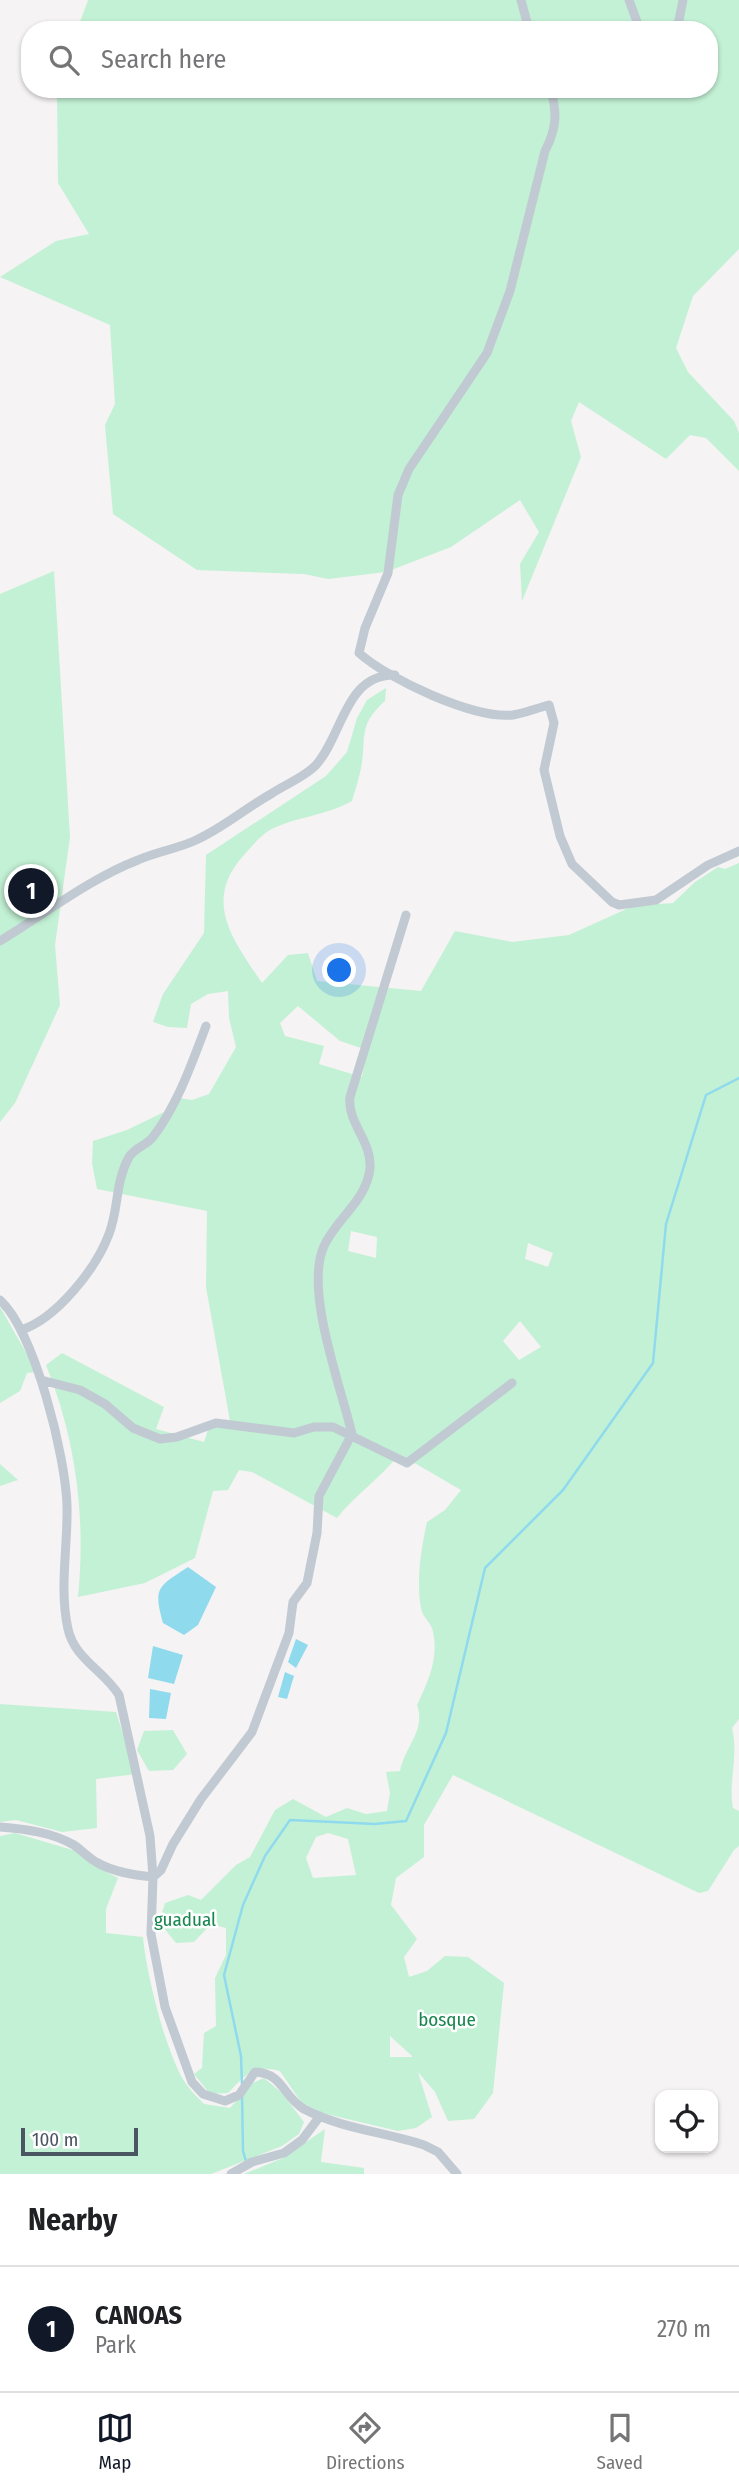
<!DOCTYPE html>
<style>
body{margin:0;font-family:"Fira Sans Condensed",sans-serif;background:#f6f6f6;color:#202124}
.controls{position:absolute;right:21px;bottom:21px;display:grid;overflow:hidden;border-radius:14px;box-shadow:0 2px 5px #0004}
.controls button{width:63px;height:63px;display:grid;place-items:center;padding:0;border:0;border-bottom:2px solid #e0e0e0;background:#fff;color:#202124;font:35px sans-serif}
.scale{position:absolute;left:21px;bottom:18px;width:117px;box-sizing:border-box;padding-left:7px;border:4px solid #4a5661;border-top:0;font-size:19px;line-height:24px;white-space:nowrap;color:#4a5661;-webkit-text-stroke:5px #fff;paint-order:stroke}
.you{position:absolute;left:340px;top:971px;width:24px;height:24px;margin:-18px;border:5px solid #fff;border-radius:50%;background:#1a73e8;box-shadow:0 0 0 10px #1a73e833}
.badge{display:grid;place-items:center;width:46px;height:46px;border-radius:50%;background:#111827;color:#fff;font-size:23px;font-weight:700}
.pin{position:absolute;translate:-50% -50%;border:4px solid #fff;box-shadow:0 2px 7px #0006}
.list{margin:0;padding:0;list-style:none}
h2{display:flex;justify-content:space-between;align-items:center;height:91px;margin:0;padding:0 28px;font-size:30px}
h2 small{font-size:23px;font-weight:400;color:#757577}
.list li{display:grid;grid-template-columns:46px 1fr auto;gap:21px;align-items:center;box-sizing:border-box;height:126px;padding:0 28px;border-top:2px solid #e0e0e0}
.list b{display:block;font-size:26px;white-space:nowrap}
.list p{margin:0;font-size:23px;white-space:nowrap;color:#757577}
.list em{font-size:23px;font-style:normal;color:#757577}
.icon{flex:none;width:38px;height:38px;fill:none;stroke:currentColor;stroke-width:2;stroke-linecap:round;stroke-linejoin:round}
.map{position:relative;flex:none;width:739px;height:2174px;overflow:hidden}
.search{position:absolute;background:#fff;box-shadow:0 2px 5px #0004;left:21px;right:21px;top:21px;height:77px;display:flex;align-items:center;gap:18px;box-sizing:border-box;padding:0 24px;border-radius:28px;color:#757577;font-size:26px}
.sheet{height:217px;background:#fff}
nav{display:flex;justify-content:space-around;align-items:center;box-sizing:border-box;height:98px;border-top:2px solid #e0e0e0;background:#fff;font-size:19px;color:#757577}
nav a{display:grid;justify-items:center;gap:4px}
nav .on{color:#111827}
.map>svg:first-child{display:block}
.green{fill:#c3f1d5;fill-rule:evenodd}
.water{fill:#90daee}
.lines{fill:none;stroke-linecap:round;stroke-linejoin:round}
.stream{stroke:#90daee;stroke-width:2.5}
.street{stroke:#c1cad2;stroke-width:9}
.labels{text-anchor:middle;stroke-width:5;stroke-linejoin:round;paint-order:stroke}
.park-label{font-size:19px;fill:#17864f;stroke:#fff}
</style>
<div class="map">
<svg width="739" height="2174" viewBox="0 0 739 2174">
<rect width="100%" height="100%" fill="#f5f3f3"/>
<!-- green -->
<path class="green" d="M88,0H739V249L693,296L676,348L688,372L734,421L739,433V471L706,438L690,435L666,459L579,402L571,421L581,457L522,601L520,564L539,532L520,500L451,547L386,572L328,579L304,574L197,570L113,514L105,425L115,404L110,325L0,277L56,241L89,234L58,183L57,89H709V30H77Z
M54,571L70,837L55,945L60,1005L15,1103L0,1122V594Z
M386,688L385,701C357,726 367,737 361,768C359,779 355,790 352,801C327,815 301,816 276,827C264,831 252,846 244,855C202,901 233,940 262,983L288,955L308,953L317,981L421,991L455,931L512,942L569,935L633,906L673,903L695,882L718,867L725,869L739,863V1719L732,1728C739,1756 728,1781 733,1808L739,1811V1846L734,1850L708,1891L699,1893L453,1775L424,1825V1857L396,1878L391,1905L417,1939L404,1957L409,1977L427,1971L445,1956L468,1957L504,1983L493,2093L474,2119L448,2121L435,2092L418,2072L432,2117L416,2128L398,2131L322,2113L301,2102L280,2071C253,2064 247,2074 228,2093L210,2094L194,2074L202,2068L204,2033L216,2026L215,1978L226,1955V1928L211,1924L194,1942L176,1943L159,1922L165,1903L188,1895L201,1900L236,1865L250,1857L275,1810L293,1799L326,1817L347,1808L366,1814L387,1811L390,1793L386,1772L400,1771C405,1746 426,1731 417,1705C428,1682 439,1658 433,1632C432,1623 422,1617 421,1608C416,1581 421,1549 427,1522L445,1510L461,1490L399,1454C381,1478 356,1494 337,1518L252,1472L239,1470L228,1490L213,1491L195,1558L145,1583L78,1597C86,1517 76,1439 46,1365L62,1353L164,1407L156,1429L204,1442L211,1421H230L206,1287L207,1211L97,1189L92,1163L93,1141L127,1130L164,1112L172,1097L192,1100L209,1094L236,1047L229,1018L228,991L208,994L191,1004L187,1028L168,1027L153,1022L163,994L204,933L206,855L326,776L347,752L357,718L367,700ZM298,1006L340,1041L367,1050L362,1077L319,1064L324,1046L285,1036L280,1023ZM351,1231L377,1237L376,1258L348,1251ZM528,1243L553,1253L548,1267L525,1259ZM520,1321L541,1347L519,1360L503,1341ZM328,1833L348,1839L356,1875L313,1878L306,1858L316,1837ZM390,2036L412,2056V2057H390Z
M0,1307L37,1372L27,1373L20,1391L0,1403Z
M0,1464L18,1480L0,1486Z
M0,1704L116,1712L136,1774L96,1779L97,1828L62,1832L16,1820L0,1822Z
M173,1730L187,1754L173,1770L149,1771L137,1750L144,1731Z
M15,1833L76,1851L91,1864L118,1878L106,1909V1933L143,1937C146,1972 166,2055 186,2084C191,2091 198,2098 204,2104L230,2108L253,2083L264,2078L282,2093L304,2122L299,2134L282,2146L211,2174H0V1836Z
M325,2129L321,2162L364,2168V2174H244L283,2158Z"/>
<!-- water -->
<path class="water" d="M188,1567L216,1587L198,1625L184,1635L163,1623C153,1587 158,1587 188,1567Z
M296,1639L308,1645L296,1668L288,1662Z
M153,1646L183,1655L174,1684L148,1678Z
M285,1672L294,1676L287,1699L278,1697Z
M150,1689L171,1693L166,1719L149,1718Z"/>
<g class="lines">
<!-- stream -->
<path class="stream" d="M242,2084L241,2056L224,1975L243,1905L265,1856L290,1820L375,1824L406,1821L446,1733L485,1568L563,1490L653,1363L666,1224L706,1095L739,1078
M242,2094L243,2151L246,2161"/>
<!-- street -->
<path class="street" d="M521,0L529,30
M629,0L640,30
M677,30L683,0
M551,89C557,114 557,128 545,151L510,291L487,353L409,469L398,495L388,573L365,628L359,653C388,679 473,719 513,715C525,713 537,708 549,705L554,723L544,770L560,836L572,864L612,902L619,905L656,900L708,865L739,851
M0,941C45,914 89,879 138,860C156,852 176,849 194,841C222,829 244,809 271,794C284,785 305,777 316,765C343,735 345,674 395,675
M0,1300C35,1332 66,1458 67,1506C68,1546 59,1589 68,1629C74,1658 104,1671 119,1695L150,1836L153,1877L151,1934L165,2007L192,2082L203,2094L225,2101L239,2095L255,2072C283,2073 283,2097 304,2109C342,2129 385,2132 424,2145L438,2152L457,2174
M21,1330C56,1319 96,1269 109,1234C119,1208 115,1182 129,1157C135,1147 146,1146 153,1137C177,1106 192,1063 206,1026
M41,1380L80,1390L105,1404L133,1428L160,1439L177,1437L216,1423L294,1433L314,1427H333L407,1463L512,1383
M0,1827C25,1829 51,1832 74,1845C81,1850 88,1857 96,1862C113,1872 134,1875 153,1877L161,1870L173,1844L201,1799L252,1732L289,1633L293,1602L307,1583L317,1533L319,1496L352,1434C341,1387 304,1290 324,1246C337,1218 367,1200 370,1168C372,1141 347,1123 350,1097L406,915
M231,2174L252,2162L284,2153L302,2140L320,2116"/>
</g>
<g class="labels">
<!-- park labels -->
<g class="park-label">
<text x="185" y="1926">guadual</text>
<text x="447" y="2026">bosque</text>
</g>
</g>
</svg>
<div class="controls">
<button><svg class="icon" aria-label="locate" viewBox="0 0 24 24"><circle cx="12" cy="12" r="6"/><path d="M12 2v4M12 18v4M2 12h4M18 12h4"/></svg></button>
</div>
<div class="scale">100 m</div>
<div class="you"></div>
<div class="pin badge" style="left:31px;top:891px">1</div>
<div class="search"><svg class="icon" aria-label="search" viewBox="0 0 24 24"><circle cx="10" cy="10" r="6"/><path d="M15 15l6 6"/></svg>Search here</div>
</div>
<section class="sheet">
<h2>Nearby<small></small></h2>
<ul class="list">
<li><span class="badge">1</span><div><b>CANOAS</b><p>Park</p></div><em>270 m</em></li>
</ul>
</section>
<nav>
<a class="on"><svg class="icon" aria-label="map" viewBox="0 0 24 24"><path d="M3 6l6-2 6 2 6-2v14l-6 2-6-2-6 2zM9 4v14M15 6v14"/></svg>Map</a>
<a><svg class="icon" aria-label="directions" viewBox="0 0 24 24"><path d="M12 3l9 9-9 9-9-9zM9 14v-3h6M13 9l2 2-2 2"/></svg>Directions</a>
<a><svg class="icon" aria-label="saved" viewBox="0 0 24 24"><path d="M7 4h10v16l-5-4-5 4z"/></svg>Saved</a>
</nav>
